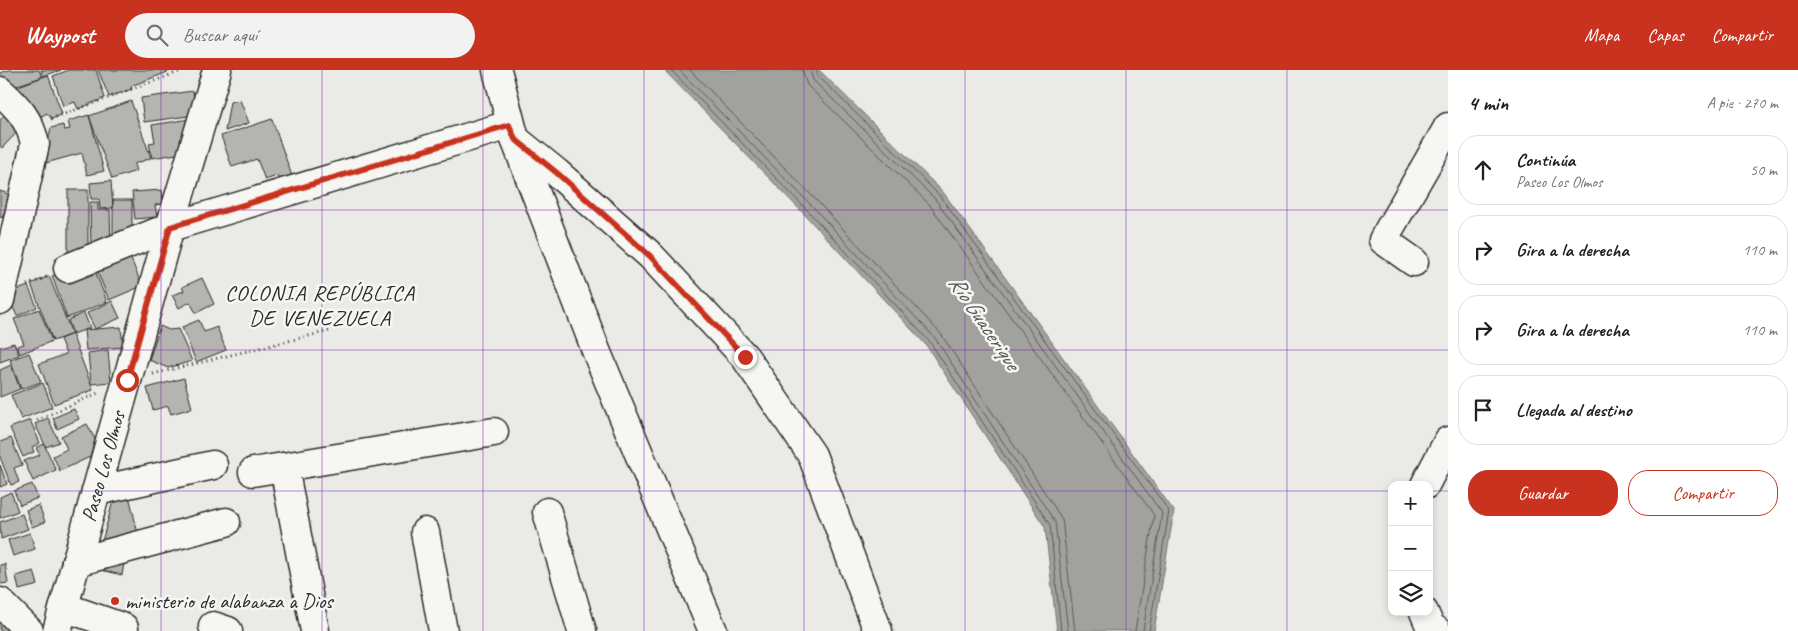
<!DOCTYPE html>
<html lang="es">
<meta charset="utf-8">
<style>
body{margin:0;font-family:Caveat,sans-serif;background:#f2f2f2;color:#202124}
.controls{position:absolute;right:15px;bottom:15px;display:grid;overflow:hidden;border-radius:10px;box-shadow:0 2px 8px #0003}
.controls button{width:45px;height:45px;display:grid;place-items:center;padding:0;border:0;border-bottom:1px solid #e0e0e0;background:#fff;color:#202124;font:25px sans-serif}
.stop{position:absolute;width:15px;height:15px;margin:-11px;border:4px solid #c8321e;border-radius:50%;background:#fff}
.stop.end{background:#c8321e;border-color:#fff;box-shadow:0 1px 5px #0008}
.list{margin:0;padding:0;list-style:none}
h2{display:flex;justify-content:space-between;align-items:center;height:65px;margin:0;padding:0 20px;font-size:21px}
h2 small{font-size:16px;font-weight:400;color:#757577}
.list li{display:grid;grid-template-columns:32px 1fr auto;gap:15px;align-items:center;box-sizing:border-box;height:70px;margin:0 10px 10px;padding:0 10px;border:1px solid #e0e0e0;border-radius:20px}
.list b{display:block;font-size:19px;white-space:nowrap}
.list p{margin:0;font-size:16px;white-space:nowrap;color:#757577}
.list em{font-size:16px;font-style:normal;color:#757577}
.actions{display:flex;gap:10px;padding:15px 20px}
.actions a{flex:1;padding:11px 0;border:1px solid #c8321e;border-radius:20px;text-align:center;font-size:18px;color:#c8321e}
.actions .main{background:#c8321e;color:#fff}
.icon{flex:none;width:28px;height:28px;fill:none;stroke:currentColor;stroke-width:2;stroke-linecap:round;stroke-linejoin:round}
.map{position:relative;flex:none;width:1448px;height:561px;overflow:hidden}
header{display:flex;align-items:center;gap:30px;box-sizing:border-box;height:70px;padding:0 25px;background:#c8321e;color:#fff}
header strong{font-size:24px}
nav{display:flex;gap:28px;margin-inline-start:auto;font-size:18px}
.search{width:350px;height:45px;background:#f2f2f2;display:flex;align-items:center;gap:12px;box-sizing:border-box;padding:0 18px;border-radius:28px;color:#757577;font-size:19px}
main{display:flex}
aside{flex:1;background:#fff}
.map>svg:first-child{display:block}
.water{fill:#a1a19e;stroke:#727270}
.lines{fill:none;stroke-linecap:round;stroke-linejoin:round}
.shore{stroke:#5a5a59;stroke-width:1}
.building{fill:#b4b4b1;stroke:#2b2b2b}
.minor-casing{stroke:#2b2b2b;stroke-width:31}
.path{stroke:#2b2b2b;stroke-width:3;stroke-dasharray:1 4;stroke-linecap:butt}
.minor{stroke:#f6f6f2;stroke-width:28}
.route{stroke:#c8321e;stroke-width:6}
.grid{fill:none;stroke:#7b2cbf;stroke-width:1;stroke-opacity:0.55}
.poi-dot{fill:#c8321e;stroke:#f6f6f2;stroke-width:2}
.labels{text-anchor:middle;stroke-width:5;stroke-linejoin:round;paint-order:stroke}
.street-label{font-size:21px;fill:#2b2b2b;stroke:#f6f6f2}
.poi-label{font-size:21px;fill:#2b2b2b;stroke:#f6f6f2;text-anchor:start}
.neighbourhood-label{font-size:22px;letter-spacing:1px;fill:#2b2b2b;stroke:#f6f6f2}
.water-label{font-size:22px;font-style:italic;fill:#545453;stroke:#f6f6f2}
</style>
<header>
<strong>Waypost</strong>
<div class="search"><svg class="icon" aria-label="search" viewBox="0 0 24 24"><circle cx="10" cy="10" r="6"/><path d="M15 15l6 6"/></svg>Buscar aquí</div>
<nav><a>Mapa</a><a>Capas</a><a>Compartir</a></nav>
</header>
<main>
<div class="map">
<svg width="1448" height="561" viewBox="0 0 1448 561">
<rect width="100%" height="100%" fill="#eaeae6"/>
<filter id="ink" filterUnits="userSpaceOnUse"><feTurbulence type="fractalNoise" baseFrequency=".02" numOctaves="2"/><feDisplacementMap in="SourceGraphic" scale="10" xChannelSelector="R" yChannelSelector="G"/><feConvolveMatrix kernelMatrix="1 2 1 2 8 2 1 2 1" color-interpolation-filters="sRGB"/></filter>
<g filter="url(#ink)">
<!-- water -->
<path class="water" d="M664,0H819L943,122L1174,441L1154,561H1057L1045,457L926,275L805,145Z"/>
<g class="lines">
<!-- shore -->
<path class="shore" d="M671,0L808,141L930,272L1050,455L1061,561
M679,0L813,137L935,268L1055,452L1068,561
M690,0L818,132L941,264L1062,449L1075,561
M802,0L807,15L929,134L1154,445L1135,561
M810,0L813,10L935,129L1162,443L1143,561
M816,0L818,6L939,125L1169,441L1149,561"/>
</g>
<!-- building -->
<path class="building" d="M9,0H39L42,7L12,17L0,6V3Z
M41,0H61L43,6Z
M69,0H96L105,28L78,39L75,32L63,36L53,6Z
M98,0H173L131,16L132,19L109,27Z
M48,5L62,44L52,49L47,43L40,47L13,18Z
M193,21L196,45L144,52L141,28Z
M240,30L249,53L225,61L230,32Z
M131,31L151,88L134,94L136,101L112,109L89,46Z
M9,40L24,55L2,78L0,76V50Z
M89,45L104,101L87,105L82,83L42,94L51,58L63,55L64,60L70,59L68,51Z
M190,49L183,83L152,88L149,73L155,72L152,55Z
M272,49L293,109L279,114L277,106L265,110L257,89L232,97L221,66Z
M111,111L113,138L100,139L99,129H91L90,113Z
M68,120H88V185H68Z
M162,120L163,134L155,135L157,147L135,149L132,122Z
M0,121L11,125L2,148L0,147Z
M113,130H132V170H113Z
M90,132H98V140H110L111,178L91,179Z
M127,179L142,216L109,230L94,193Z
M91,190L107,232L67,248L52,206Z
M49,206L72,264L53,271L31,214Z
M202,208L214,234L196,243L190,232L179,238L172,225L184,221L182,217Z
M28,216L37,237L17,246L7,224Z
M112,231L120,248L95,259L87,243Z
M39,239L52,271L20,284L17,276L24,274L14,249Z
M84,243L90,258L73,264L68,250Z
M199,250L204,262L217,257L226,280L196,292L182,257Z
M160,256L169,260L178,259L192,291L168,298L149,290Z
M121,257L123,277L86,280L84,260Z
M72,264L93,320L54,334L39,294L66,284L60,269Z
M14,273L19,285L0,292V277Z
M108,280L111,312L91,314L88,283Z
M29,283L41,312L21,319L10,290Z
M11,295L20,319L0,327V300Z
M184,308L192,338L171,344L168,336L153,340L147,318Z
M43,313L52,337L21,349L11,325Z
M74,339L79,349L57,359L53,348Z
M48,348L59,372L46,377L35,354Z
M30,350L40,373L32,377L34,382L23,387L10,358Z
M87,354L96,371L92,386L60,401L53,386L67,379L61,366Z
M11,368L22,395L14,398L19,412L11,415L0,387V372Z
M44,374L56,400L33,411L24,391L40,385L36,378Z
M0,395L7,414L0,417Z
M32,414L38,428L20,435L14,421Z
M127,417L139,468L100,479L116,420Z
M11,422L18,441L0,448V427Z
M39,435L45,452L32,457L26,440Z
M22,444L28,459L1,469L0,452Z
M30,463L35,479L13,486L8,470Z
M103,489L124,493L122,505L100,500Z
M5,494L8,513L0,514V495Z
M34,501L38,515L19,520L16,506Z
M0,543L17,561H0Z"/>
<g class="lines">
<defs>
<g id="minor">
<path d="M497,0L515,69L597,283L713,561"/>
<path d="M0,21C18,37 30,50 35,74L0,230"/>
<path d="M515,69L557,103L650,185L745,287L812,385L878,561"/>
<path d="M1414,192L1383,170L1448,57"/>
<path d="M68,198L170,157L509,55"/>
<path d="M284,397L315,561"/>
<path d="M253,402L494,362"/>
<path d="M1425,415L1448,371"/>
<path d="M96,421L213,395"/>
<path d="M547,442L582,561"/>
<path d="M425,462L443,561"/>
<path d="M76,492L226,452"/>
<path d="M0,532L29,561"/>
<path d="M64,537L124,558"/>
<path d="M1424,542L1430,556L1437,561"/>
<path d="M213,556L228,561"/>
<path id="s1" d="M57,561L170,157L217,0"/>
</g>
</defs>
<!-- minor casing -->
<use href="#minor" class="minor-casing"/>
<!-- path -->
<path class="path" d="M51,49L184,0
M27,215L47,207
M153,304L329,261
M37,350L98,323"/>
<!-- minor -->
<use href="#minor" class="minor"/>
</g>
</g>
<g class="lines" filter="url(#ink)">
<!-- route -->
<path class="route" d="M127,310L170,157L509,55L515,69L557,103L650,186L745,287"/>
</g>
<!-- grid -->
<path class="grid" d="M161,0V561M322,0V561M483,0V561M644,0V561M804,0V561M965,0V561M1126,0V561M1287,0V561M0,140H1448M0,280H1448M0,421H1392M1429,421H1448"/>
<!-- markers -->
<circle class="poi-dot" cx="115" cy="531" r="5"/>
<g class="labels">
<!-- street labels -->
<g class="street-label">
<text dy="7" stroke="none"><textPath href="#s1" startOffset="171">Paseo Los Olmos</textPath></text>
</g>
<!-- poi labels -->
<g class="poi-label">
<text x="125" y="538">ministerio de alabanza a Dios</text>
</g>
<!-- neighbourhood labels -->
<g class="neighbourhood-label">
<text x="320" y="230">COLONIA REPÚBLICA<tspan x="320" dy="25">DE VENEZUELA</tspan></text>
</g>
<!-- water labels -->
<g class="water-label">
<text transform="translate(985 252) rotate(56)" y="8">Río Guacerique</text>
</g>
</g>
</svg>
<div class="controls">
<button>+</button>
<button>−</button>
<button><svg class="icon" aria-label="layers" viewBox="0 0 24 24"><path d="M12 4l9 5-9 5-9-5zM3 14l9 5 9-5"/></svg></button>
</div>
<div class="stop" style="left:127px;top:310px"></div>
<div class="stop end" style="left:745px;top:287px"></div>
</div>
<aside>
<h2>4 min<small>A pie · 270 m</small></h2>
<ul class="list">
<li><svg class="icon" aria-label="ahead" viewBox="0 0 24 24"><path d="M12 20V5M6 11l6-6 6 6"/></svg><div><b>Continúa</b><p>Paseo Los Olmos</p></div><em>50 m</em></li>
<li><svg class="icon" aria-label="right" viewBox="0 0 24 24"><path d="M7 20v-9h11M14 6l5 5-5 5"/></svg><div><b>Gira a la derecha</b></div><em>110 m</em></li>
<li><svg class="icon" aria-label="right" viewBox="0 0 24 24"><path d="M7 20v-9h11M14 6l5 5-5 5"/></svg><div><b>Gira a la derecha</b></div><em>110 m</em></li>
<li><svg class="icon" aria-label="arrive" viewBox="0 0 24 24"><path d="M6 21V4h12l-3 4 3 4H6"/></svg><div><b>Llegada al destino</b></div></li>
</ul>
<div class="actions"><a class="main">Guardar</a><a>Compartir</a></div>
</aside>
</main>
